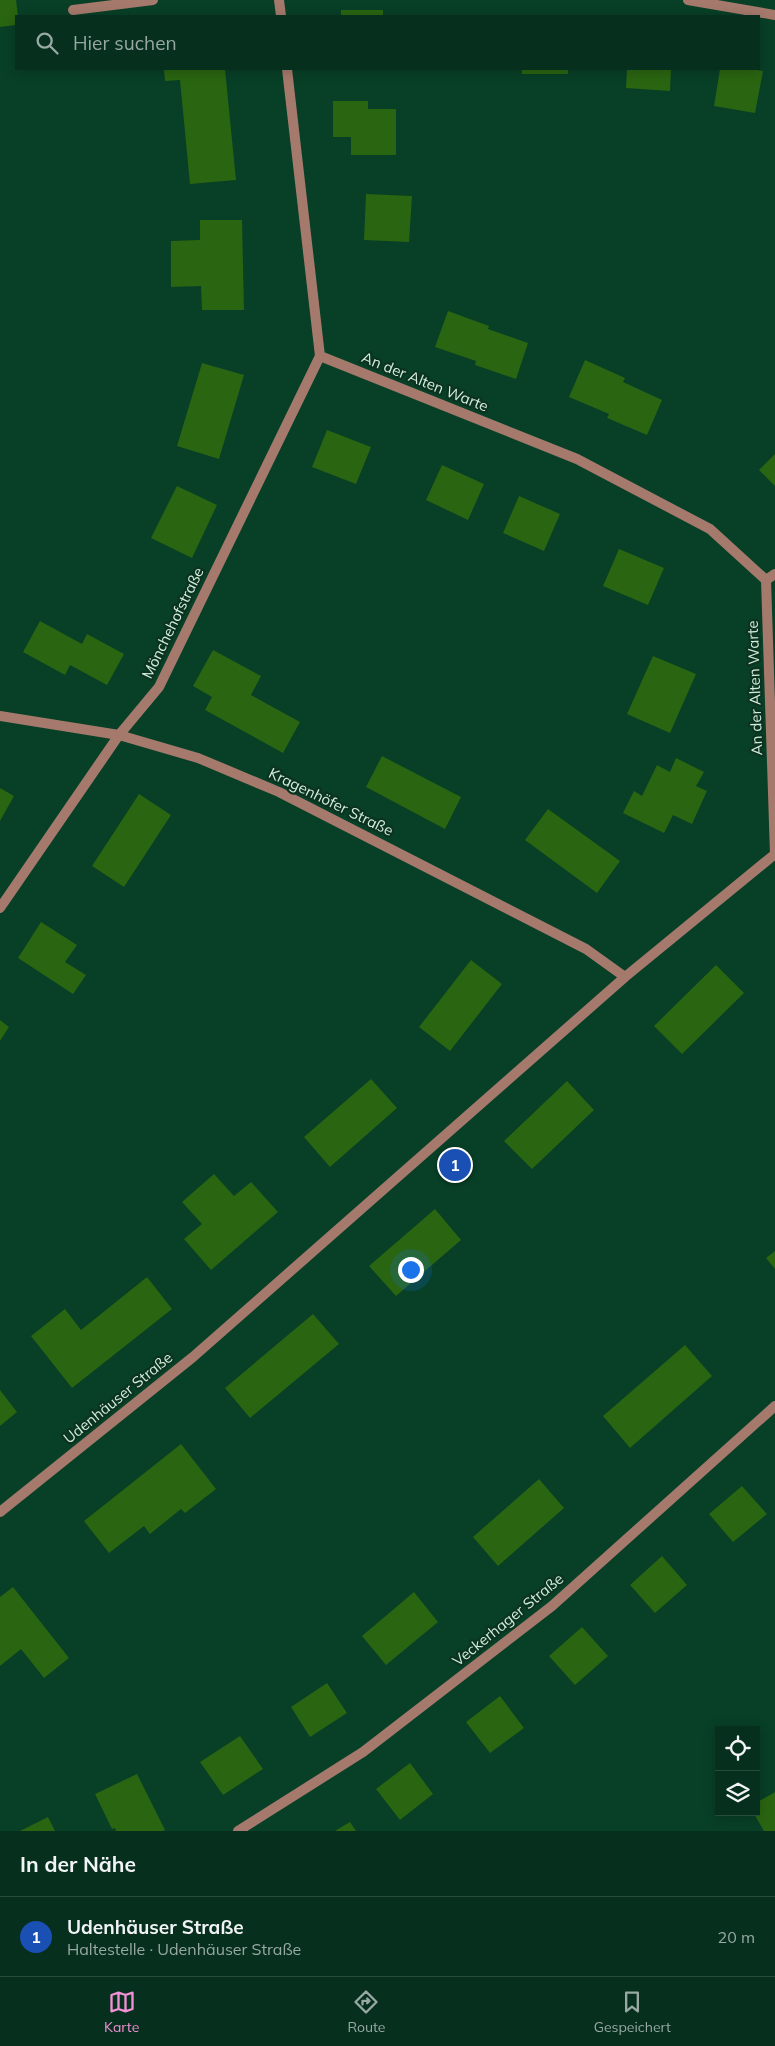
<!DOCTYPE html>
<html lang="de">
<meta charset="utf-8">
<style>
body{margin:0;font-family:Mulish,sans-serif;background:#143b2a;color:#f1f3f6}
.controls{position:absolute;right:15px;bottom:15px;display:grid;overflow:hidden;border-radius:0px;box-shadow:0 2px 12px #0003}
.controls button{width:45px;height:45px;display:grid;place-items:center;padding:0;border:0;border-bottom:1px solid #274a3b;background:#062f1d;color:#f1f3f6;font:25px sans-serif}
.you{position:absolute;left:410px;top:1269px;width:18px;height:18px;margin:-12px;border:4px solid #fff;border-radius:50%;background:#1a73e8;box-shadow:0 0 0 8px #1a73e833}
.badge{display:grid;place-items:center;width:32px;height:32px;border-radius:50%;background:#f291d6;color:#fff;font-size:16px;font-weight:700}
.pin{position:absolute;translate:-50% -50%;border:2px solid #fff;box-shadow:0 1px 5px #0006}
.list{margin:0;padding:0;list-style:none}
h2{display:flex;justify-content:space-between;align-items:center;height:65px;margin:0;padding:0 20px;font-size:21px}
h2 small{font-size:16px;font-weight:400;color:#98a9a4}
.list li{display:grid;grid-template-columns:32px 1fr auto;gap:15px;align-items:center;box-sizing:border-box;height:80px;padding:0 20px;border-top:1px solid #274a3b}
.list b{display:block;font-size:19px;white-space:nowrap}
.list p{margin:0;font-size:16px;white-space:nowrap;color:#98a9a4}
.list em{font-size:16px;font-style:normal;color:#98a9a4}
.icon{flex:none;width:28px;height:28px;fill:none;stroke:currentColor;stroke-width:2;stroke-linecap:round;stroke-linejoin:round}
.map{position:relative;flex:none;width:775px;height:1831px;overflow:hidden}
.search{position:absolute;background:#062f1d;box-shadow:0 2px 12px #0003;left:15px;right:15px;top:15px;height:55px;display:flex;align-items:center;gap:12px;box-sizing:border-box;padding:0 18px;border-radius:0px;color:#98a9a4;font-size:19px}
.sheet{height:145px;background:#062f1d}
nav{display:flex;justify-content:space-around;align-items:center;box-sizing:border-box;height:70px;border-top:1px solid #274a3b;background:#062f1d;font-size:14px;color:#98a9a4}
nav a{display:grid;justify-items:center;gap:2px}
nav .on{color:#f291d6}
.map>svg:first-child{display:block}
.building{fill:#2a6511}
.lines{fill:none;stroke-linecap:round;stroke-linejoin:round}
.street{stroke:#a57a6c;stroke-width:10}
.labels{text-anchor:middle;stroke-width:4.5;stroke-linejoin:round;paint-order:stroke}
.street-label{font-size:15px;fill:#d3eddd;stroke:#0b3320}
</style>
<div class="map">
<svg width="775" height="1831" viewBox="0 0 775 1831">
<rect width="100%" height="100%" fill="#083f27"/>
<!-- building -->
<path class="building" d="M0,0H16L18,16H16V25L0,27Z
M341,10H383V16H341Z
M164,69H225L236,180L190,184L180,80L165,81Z
M522,69H568V74H522Z
M627,69H671L670,91L626,88Z
M720,69H750L763,71L755,113L714,106Z
M333,101H368V109H396V155H351V137H333Z
M366,194L412,196L409,242L364,240Z
M200,220H242L244,310H202L201,286L171,287V241L200,240Z
M448,311L489,326L488,329L528,343L516,379L475,365L476,361L435,347Z
M585,360L625,378L623,382L662,400L647,435L607,418L609,414L569,397Z
M202,363L244,375L219,459L177,446Z
M327,430L371,447L356,484L312,467Z
M775,454V486L759,470Z
M442,465L484,484L468,520L426,500Z
M177,486L217,505L192,558L151,538Z
M519,496L560,514L544,551L503,533Z
M619,549L664,568L648,605L603,586Z
M40,621L82,644L87,634L124,654L107,685L70,665L65,675L23,652Z
M213,650L261,676L251,695L300,722L283,753L205,710L212,697L193,686Z
M653,656L696,674L670,733L627,714Z
M382,756L461,797L445,829L366,787Z
M676,758L704,772L696,786L707,791L692,824L673,815L664,833L623,813L634,791L642,796L657,765L670,772Z
M0,788L14,796L0,821Z
M139,794L171,815L124,887L92,866Z
M548,809L620,861L597,893L525,840Z
M41,922L77,945L65,962L86,975L73,994L18,958Z
M471,960L502,984L450,1051L419,1027Z
M716,965L744,993L682,1054L654,1026Z
M0,1020L9,1027L0,1041Z
M371,1079L397,1108L330,1167L304,1137Z
M567,1081L594,1110L532,1169L504,1141Z
M214,1174L234,1196L251,1182L278,1212L211,1270L184,1239L202,1224L182,1202Z
M435,1209L461,1240L396,1296L369,1266Z
M775,1251V1269L766,1258Z
M147,1277L172,1309L72,1388L31,1336L65,1309L81,1330Z
M313,1314L339,1344L250,1418L225,1388Z
M685,1345L712,1376L630,1448L603,1416Z
M0,1390L17,1412L0,1426Z
M181,1444L216,1489L185,1513L181,1509L150,1534L144,1526L109,1553L84,1521Z
M539,1479L564,1508L498,1566L473,1537Z
M742,1486L767,1514L733,1542L709,1514Z
M662,1556L687,1585L655,1613L630,1585Z
M13,1587L69,1658L44,1678L21,1649L0,1666V1597Z
M414,1592L438,1622L386,1665L362,1636Z
M582,1627L608,1656L575,1685L549,1656Z
M327,1683L347,1713L310,1737L291,1707Z
M500,1696L524,1728L490,1753L466,1722Z
M240,1736L263,1769L223,1795L200,1762Z
M410,1763L433,1794L400,1820L376,1789Z
M137,1774L165,1830L163,1831H116L115,1828L112,1829L95,1794Z
M775,1792V1831H764L753,1812H756V1803Z
M48,1817L55,1831H20Z
M350,1822L356,1831H335Z"/>
<g class="lines">
<!-- street -->
<path class="street" d="M279,0L281,16
M688,0L775,15
M73,10L153,0
M287,69L320,356
M320,356L577,459L710,529L766,580L775,854
M766,580L775,574
M0,716L119,735L198,758L279,792L586,949L625,977
M0,908L119,735L159,687L320,356
M0,1512L193,1357L625,977L775,854
M238,1831L363,1752L552,1606L775,1406"/>
</g>
<g class="labels">
<!-- street labels -->
<g class="street-label">
<text transform="translate(425 382) rotate(22)" y="5">An der Alten Warte</text>
<text transform="translate(173 623) rotate(-64)" y="5">Mönchehofstraße</text>
<text transform="translate(755 688) rotate(-92)" y="5">An der Alten Warte</text>
<text transform="translate(331 802) rotate(26)" y="5">Kragenhöfer Straße</text>
<text transform="translate(118 1398) rotate(-39)" y="5">Udenhäuser Straße</text>
<text transform="translate(508 1620) rotate(-39)" y="5">Veckerhager Straße</text>
</g>
</g>
</svg>
<div class="controls">
<button><svg class="icon" aria-label="locate" viewBox="0 0 24 24"><circle cx="12" cy="12" r="6"/><path d="M12 2v4M12 18v4M2 12h4M18 12h4"/></svg></button>
<button><svg class="icon" aria-label="layers" viewBox="0 0 24 24"><path d="M12 4l9 5-9 5-9-5zM3 14l9 5 9-5"/></svg></button>
</div>
<div class="you"></div>
<div class="pin badge" style="left:455px;top:1165px;background:#1a4fb4">1</div>
<div class="search"><svg class="icon" aria-label="search" viewBox="0 0 24 24"><circle cx="10" cy="10" r="6"/><path d="M15 15l6 6"/></svg>Hier suchen</div>
</div>
<section class="sheet">
<h2>In der Nähe<small></small></h2>
<ul class="list">
<li><span class="badge" style="background:#1a4fb4">1</span><div><b>Udenhäuser Straße</b><p>Haltestelle · Udenhäuser Straße</p></div><em>20 m</em></li>
</ul>
</section>
<nav>
<a class="on"><svg class="icon" aria-label="map" viewBox="0 0 24 24"><path d="M3 6l6-2 6 2 6-2v14l-6 2-6-2-6 2zM9 4v14M15 6v14"/></svg>Karte</a>
<a><svg class="icon" aria-label="directions" viewBox="0 0 24 24"><path d="M12 3l9 9-9 9-9-9zM9 14v-3h6M13 9l2 2-2 2"/></svg>Route</a>
<a><svg class="icon" aria-label="saved" viewBox="0 0 24 24"><path d="M7 4h10v16l-5-4-5 4z"/></svg>Gespeichert</a>
</nav>
